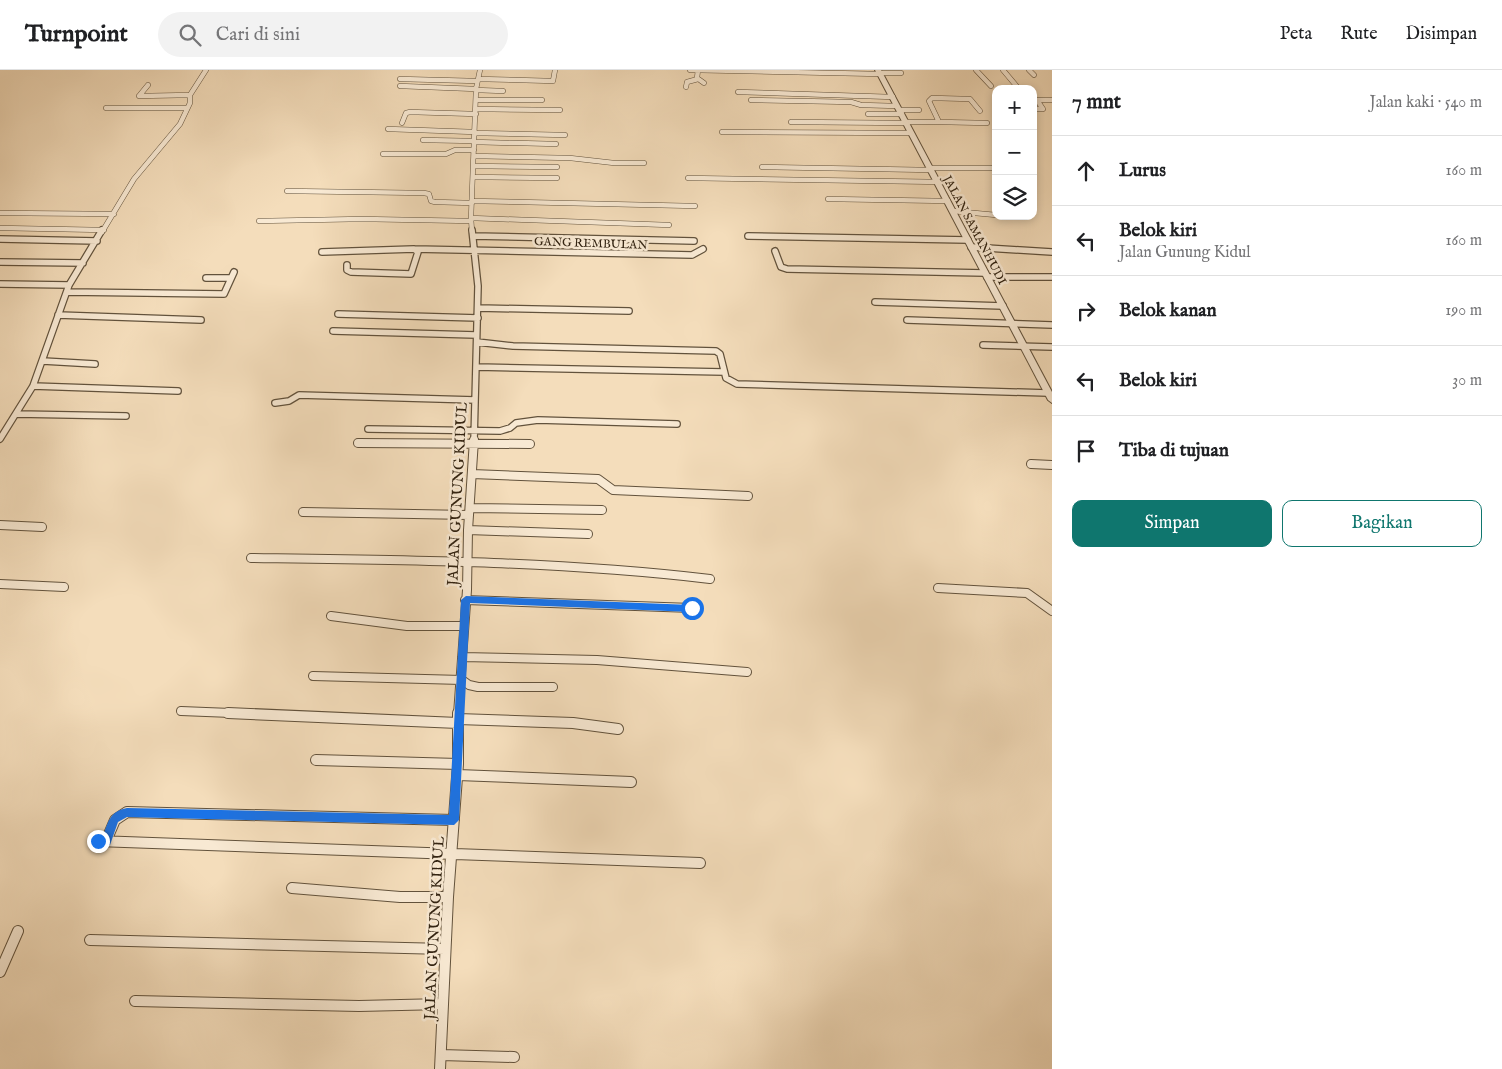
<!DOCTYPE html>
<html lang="id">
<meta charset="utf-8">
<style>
body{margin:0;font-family:"IM FELL English",serif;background:#f2f2f2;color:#202124}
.controls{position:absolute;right:15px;top:15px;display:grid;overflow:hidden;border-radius:10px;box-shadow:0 2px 8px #0003}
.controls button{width:45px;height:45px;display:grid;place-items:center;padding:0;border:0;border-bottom:1px solid #e0e0e0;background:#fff;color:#202124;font:25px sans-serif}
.stop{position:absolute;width:15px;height:15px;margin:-11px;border:4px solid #1a73e8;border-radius:50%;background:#fff}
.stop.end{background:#1a73e8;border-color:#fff;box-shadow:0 1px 5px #0008}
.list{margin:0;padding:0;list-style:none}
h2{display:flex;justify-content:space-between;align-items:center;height:65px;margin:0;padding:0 20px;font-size:21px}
h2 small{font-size:16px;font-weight:400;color:#757577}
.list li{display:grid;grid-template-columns:32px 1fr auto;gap:15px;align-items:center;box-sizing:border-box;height:70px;padding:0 20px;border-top:1px solid #e0e0e0}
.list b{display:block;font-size:19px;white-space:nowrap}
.list p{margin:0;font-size:16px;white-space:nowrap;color:#757577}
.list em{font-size:16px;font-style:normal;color:#757577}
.actions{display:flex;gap:10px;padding:15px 20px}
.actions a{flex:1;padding:11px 0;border:1px solid #0f766e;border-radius:10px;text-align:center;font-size:18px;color:#0f766e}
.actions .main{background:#0f766e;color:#fff}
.icon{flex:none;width:28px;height:28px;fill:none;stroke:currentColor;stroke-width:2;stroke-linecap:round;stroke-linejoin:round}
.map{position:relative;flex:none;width:1052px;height:999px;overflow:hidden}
header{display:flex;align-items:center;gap:30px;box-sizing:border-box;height:70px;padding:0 25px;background:#fff;border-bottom:1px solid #e0e0e0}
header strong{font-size:24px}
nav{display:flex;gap:28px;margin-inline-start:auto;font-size:18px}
.search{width:350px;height:45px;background:#f2f2f2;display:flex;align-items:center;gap:12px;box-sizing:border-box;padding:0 18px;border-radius:28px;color:#757577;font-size:19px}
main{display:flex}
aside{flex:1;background:#fff}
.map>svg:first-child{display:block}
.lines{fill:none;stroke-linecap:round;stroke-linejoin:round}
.minor-far3-casing{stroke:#62523c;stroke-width:5.5}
.minor-far2-casing{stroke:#62523c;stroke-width:8}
.minor-far1-casing{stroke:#62523c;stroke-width:10}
.minor-casing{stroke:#62523c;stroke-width:12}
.tertiary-casing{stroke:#62523c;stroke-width:2}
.minor-far3{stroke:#f8e9d3;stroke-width:4.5}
.minor-far2{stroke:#f8e9d3;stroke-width:5.5}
.minor-far1{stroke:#f8e9d3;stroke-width:8}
.minor{stroke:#f8e9d3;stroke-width:10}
.tertiary{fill:#f8e9d3;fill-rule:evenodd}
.route{fill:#1a73e8}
.labels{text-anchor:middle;stroke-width:5;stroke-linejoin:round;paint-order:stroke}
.far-street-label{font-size:12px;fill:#322311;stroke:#f8e9d3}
.street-label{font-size:15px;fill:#322311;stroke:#f8e9d3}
</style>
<header>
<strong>Turnpoint</strong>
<div class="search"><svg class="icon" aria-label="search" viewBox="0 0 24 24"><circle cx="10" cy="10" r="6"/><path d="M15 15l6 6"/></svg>Cari di sini</div>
<nav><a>Peta</a><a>Rute</a><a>Disimpan</a></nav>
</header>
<main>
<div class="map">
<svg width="1052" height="999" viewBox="0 0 1052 999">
<rect width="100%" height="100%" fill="#f4ddbb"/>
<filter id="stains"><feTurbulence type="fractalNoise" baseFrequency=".004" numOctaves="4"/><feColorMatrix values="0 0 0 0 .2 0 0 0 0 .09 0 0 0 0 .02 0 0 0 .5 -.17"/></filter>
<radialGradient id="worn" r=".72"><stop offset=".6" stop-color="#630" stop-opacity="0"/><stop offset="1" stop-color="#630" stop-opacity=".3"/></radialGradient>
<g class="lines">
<defs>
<path id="minor-far3" d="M690,0L880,4
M698,0L697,8L704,13
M976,0L991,16
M1003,0L1019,19
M1029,0L1034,5
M880,3H901
M400,9L477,11
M478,9L553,11L555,0
M400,16L476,19
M686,17L687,12L698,9
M476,20L503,21
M738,22L893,27
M139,26L190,25
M139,26L148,15
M476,30H542
M751,30L851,32L861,35L897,36
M106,38H187
M476,39L560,40
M1033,39H1043L1037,30H1052
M899,40H919
M868,44H902
M791,52L907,53
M906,52H939L929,31L932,28L970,29L980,41
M939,52L987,53
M402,53L406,43L410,42L476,44
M388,59L475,62
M722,62L911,63
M475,63L565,65
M423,70L474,71
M474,72L556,74
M383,84H446L455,80H474
M474,86L570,88L614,93H644
M473,96L557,97
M762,97L931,100
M930,98H996
M473,107L557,108
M688,108L943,112L954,118
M287,121L424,123L429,124L431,131L435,132L472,133
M828,129L948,131
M472,131L695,136
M953,141L996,145
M0,143L114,144
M471,148L669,155
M259,151L362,149L471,151
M0,158L104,160
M102,162L134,109L180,54L190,33V25L206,0
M472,162L471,148L476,19L480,0"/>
<path id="minor-far2" d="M472,160L478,216L474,371
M473,166L694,171
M748,166L968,170
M0,169L97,171
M971,177L1052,182
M775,181L781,197L787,199L985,203
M322,182L414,179
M0,192L83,193
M347,195V200L351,202L411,204L418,182L414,179L692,185L703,179
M987,207H1052
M206,208H231
M0,214L69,215
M67,222L224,224L234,202
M875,232L1003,236
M478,238L629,241
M338,244L478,248
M58,245L201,250
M907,250L1052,255
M333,261L476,265
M477,272L513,276L716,281L720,284L726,308L737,314L1048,323
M983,275L1052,277
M43,291L95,294
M477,297L724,302
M33,316L178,321
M275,333L289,331L299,325L475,330
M17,344L126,346
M368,359L500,361L510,358L516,353L538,350L677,354
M0,369L33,316L69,215L102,160"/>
<path id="minor-far1" d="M358,373L530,374
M1031,394L1052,395
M472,404L598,409L613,420L748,426
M470,438L602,440
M303,442L469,445
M0,455L42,457
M468,460L588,464
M251,488C404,490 558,491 710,509
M0,514L64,517
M938,518L1027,523L1052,541
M465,530L692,538
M331,546L407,556H463
M462,587L597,590L747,602
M313,606L462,610L469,615L478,617H553
M181,641L257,644
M458,644L467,520L468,460L474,370"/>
<path id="minor" d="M228,643L458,653
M458,649L573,653L618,659
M316,690L458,694
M458,705L631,712
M97,771L700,793
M106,771L115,750L127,742L454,750
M292,818L400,827H448
M90,870L445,879
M0,902L18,861
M135,931L359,936L443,934
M441,985L514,987
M440,999L448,827L458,694V643"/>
<path id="tertiary" d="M875,0H881L1052,322V333L1048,330Z"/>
</defs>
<!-- minor-far3 casing -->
<use href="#minor-far3" class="minor-far3-casing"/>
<!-- minor-far2 casing -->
<use href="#minor-far2" class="minor-far2-casing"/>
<!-- minor-far1 casing -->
<use href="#minor-far1" class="minor-far1-casing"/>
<!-- minor casing -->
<use href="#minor" class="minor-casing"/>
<!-- tertiary casing -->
<use href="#tertiary" class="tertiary-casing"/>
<!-- minor-far3 -->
<use href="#minor-far3" class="minor-far3"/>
<!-- minor-far2 -->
<use href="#minor-far2" class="minor-far2"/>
<!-- minor-far1 -->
<use href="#minor-far1" class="minor-far1"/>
<!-- minor -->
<use href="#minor" class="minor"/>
<!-- tertiary -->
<use href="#tertiary" class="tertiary"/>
</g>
<!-- route -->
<path class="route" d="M466,526L692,535L696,538L692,542L470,533L459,750L454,755L127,747L118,752L110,775L106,776L94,775L92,771L94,768L103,766C108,752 110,741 127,738L449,745L461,530Z"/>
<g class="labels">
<!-- far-street labels -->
<g class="far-street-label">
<text transform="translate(975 160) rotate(62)" y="4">JALAN SAMANHUDI</text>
<text transform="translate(591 173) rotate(2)" y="4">GANG REMBULAN</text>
</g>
<!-- street labels -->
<g class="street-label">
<text transform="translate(457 424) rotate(-87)" y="5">JALAN GUNUNG KIDUL</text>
<text transform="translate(434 858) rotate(-87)" y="5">JALAN GUNUNG KIDUL</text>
</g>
</g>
<rect width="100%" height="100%" filter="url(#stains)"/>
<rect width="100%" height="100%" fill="url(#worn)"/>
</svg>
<div class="controls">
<button>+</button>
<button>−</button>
<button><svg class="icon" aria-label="layers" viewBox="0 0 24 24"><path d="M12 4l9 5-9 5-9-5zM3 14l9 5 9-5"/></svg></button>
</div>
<div class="stop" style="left:692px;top:538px"></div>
<div class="stop end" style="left:98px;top:771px"></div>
</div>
<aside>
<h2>7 mnt<small>Jalan kaki · 540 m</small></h2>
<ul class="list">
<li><svg class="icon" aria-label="ahead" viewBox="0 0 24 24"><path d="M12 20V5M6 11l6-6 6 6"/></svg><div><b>Lurus</b></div><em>160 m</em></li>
<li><svg class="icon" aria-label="left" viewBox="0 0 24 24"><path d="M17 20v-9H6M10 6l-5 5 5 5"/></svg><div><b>Belok kiri</b><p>Jalan Gunung Kidul</p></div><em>160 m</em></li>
<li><svg class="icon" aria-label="right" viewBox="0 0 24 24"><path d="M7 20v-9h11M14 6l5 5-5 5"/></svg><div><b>Belok kanan</b></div><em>190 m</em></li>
<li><svg class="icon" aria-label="left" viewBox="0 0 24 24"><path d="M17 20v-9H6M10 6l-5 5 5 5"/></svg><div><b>Belok kiri</b></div><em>30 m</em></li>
<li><svg class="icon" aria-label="arrive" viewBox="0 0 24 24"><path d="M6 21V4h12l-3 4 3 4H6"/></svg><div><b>Tiba di tujuan</b></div></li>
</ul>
<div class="actions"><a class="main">Simpan</a><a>Bagikan</a></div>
</aside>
</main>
